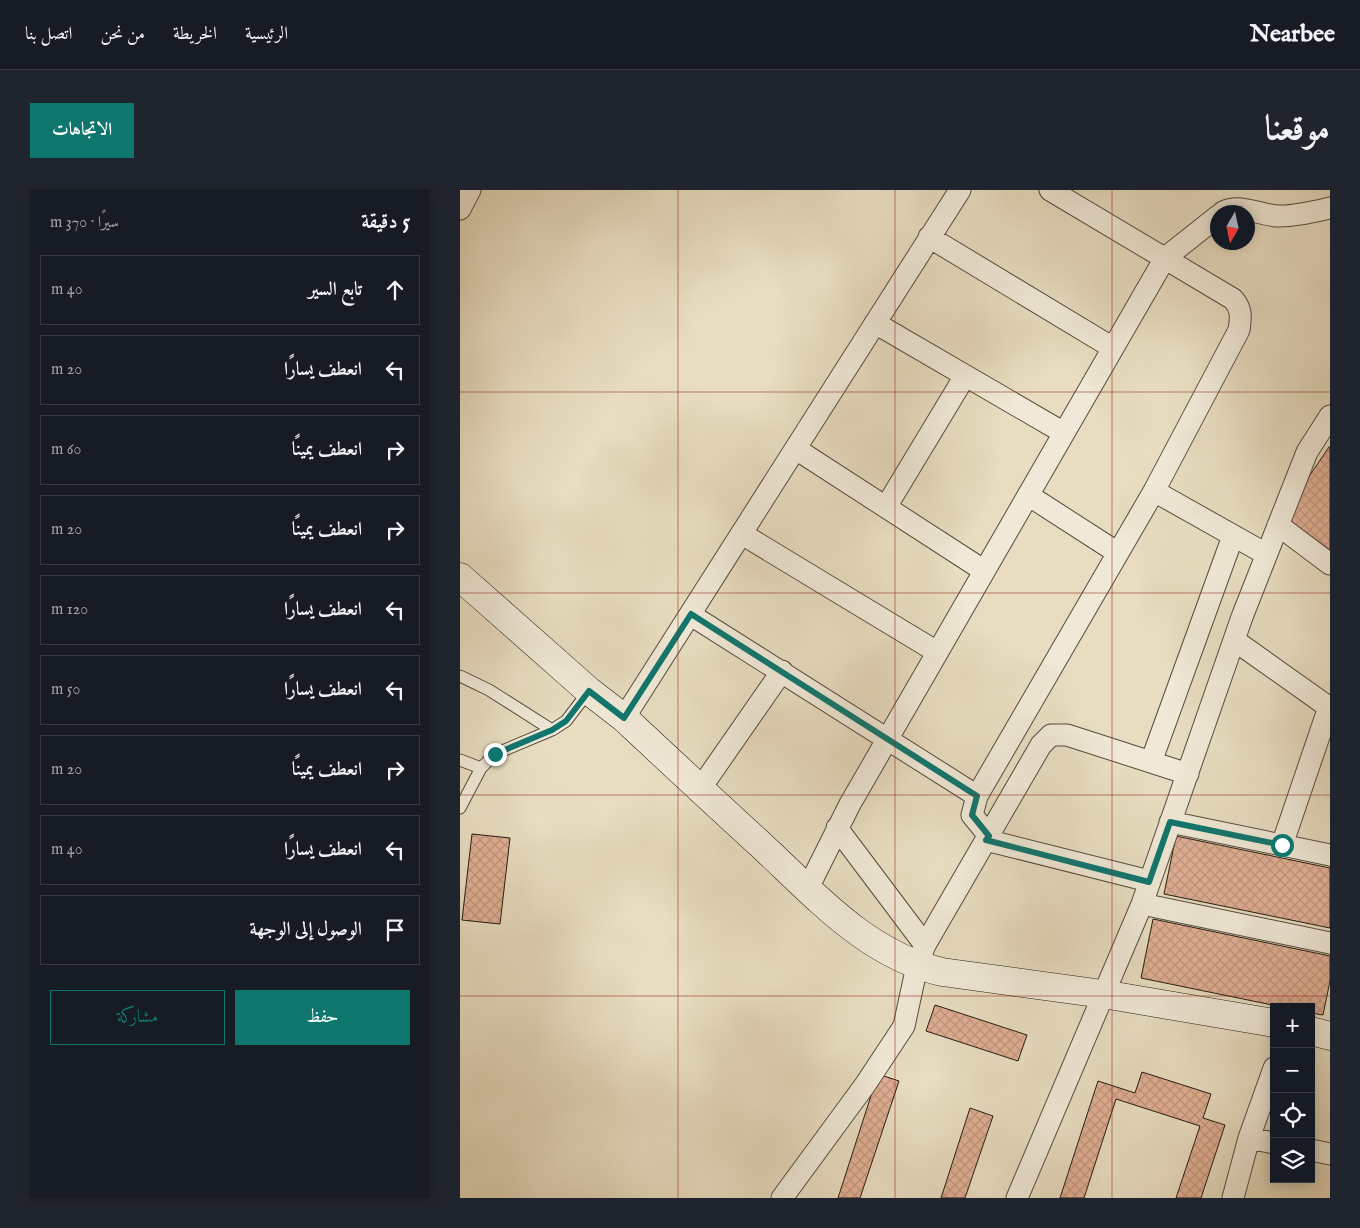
<!DOCTYPE html>
<html lang="ar">
<meta charset="utf-8">
<style>
body{margin:0;font-family:"IM FELL English",Amiri,serif;background:#20242c;color:#f1f3f6;direction:rtl}
.controls{position:absolute;right:15px;bottom:15px;display:grid;overflow:hidden;border-radius:0px;box-shadow:0 2px 12px #0003}
.controls button{width:45px;height:45px;display:grid;place-items:center;padding:0;border:0;border-bottom:1px solid #363941;background:#171b24;color:#f1f3f6;font:25px sans-serif}
.compass{position:absolute;left:750px;top:15px;width:45px;height:45px;border-radius:50%;background:#171b24;box-shadow:0 2px 12px #0003;rotate:189deg}
.stop{position:absolute;width:15px;height:15px;margin:-11px;border:4px solid #0f766e;border-radius:50%;background:#fff}
.stop.end{background:#0f766e;border-color:#fff;box-shadow:0 1px 5px #0008}
.list{margin:0;padding:0;list-style:none}
h2{display:flex;justify-content:space-between;align-items:center;height:65px;margin:0;padding:0 20px;font-size:21px}
h2 small{font-size:16px;font-weight:400;color:#9ea1a6}
.list li{display:grid;grid-template-columns:32px 1fr auto;gap:15px;align-items:center;box-sizing:border-box;height:70px;margin:0 10px 10px;padding:0 10px;border:1px solid #363941;border-radius:0px}
.list b{display:block;font-size:19px;white-space:nowrap}
.list em{font-size:16px;font-style:normal;color:#9ea1a6}
.actions{display:flex;gap:10px;padding:15px 20px}
.actions a{flex:1;padding:11px 0;border:1px solid #0f766e;border-radius:0px;text-align:center;font-size:18px;color:#0f766e}
.actions .main{background:#0f766e;color:#fff}
.icon{flex:none;width:28px;height:28px;fill:none;stroke:currentColor;stroke-width:2;stroke-linecap:round;stroke-linejoin:round}
.map{position:relative;flex:none;width:870px;height:1008px;overflow:hidden;direction:ltr;border-radius:0px}
header{display:flex;align-items:center;gap:30px;box-sizing:border-box;height:70px;padding:0 25px;background:#171b24;border-bottom:1px solid #363941}
header strong{font-size:24px}
nav{display:flex;gap:28px;margin-inline-start:auto;font-size:18px}
.intro{display:flex;align-items:center;justify-content:space-between;box-sizing:border-box;height:120px;padding:0 30px}
h1{margin:0;font-size:35px}
.button{padding:12px 22px;border-radius:0px;background:#0f766e;color:#fff;font-size:18px;font-weight:700}
main{display:flex;gap:30px;padding:0 30px}
aside{flex:1;background:#171b24;border-radius:0px;box-shadow:0 2px 12px #0003}
.map>svg:first-child{display:block}
.building{fill:url(#building-cross-hatch);stroke:#241c12}
.lines{fill:none;stroke-linecap:round;stroke-linejoin:round}
.service-casing{stroke:#554c3e;stroke-width:13}
.minor-casing{stroke:#554c3e;stroke-width:23}
.secondary-casing{stroke:#241c12;stroke-width:29}
.service{stroke:#f0e9d7;stroke-width:11}
.minor{stroke:#f0e9d7;stroke-width:21}
.secondary{stroke:#f0e9d7;stroke-width:28}
.route{stroke:#0f766e;stroke-width:6}
.grid{fill:none;stroke:#8f2418;stroke-width:1;stroke-opacity:0.55}
</style>
<header>
<strong>Nearbee</strong>
<nav><a>الرئيسية</a><a>الخريطة</a><a>من نحن</a><a>اتصل بنا</a></nav>
</header>
<div class="intro"><h1>موقعنا</h1><a class="button">الاتجاهات</a></div>
<main>
<div class="map">
<svg width="870" height="1008" viewBox="0 0 870 1008">
<defs>
<pattern id="building-cross-hatch" width="8" height="8" patternUnits="userSpaceOnUse" patternTransform="scale(1.25)"><rect width="8" height="8" fill="#e1af94"/><path d="M0 0l8 8M0 8l8-8" fill="none" stroke="#c1967f"/></pattern>
</defs>
<rect width="100%" height="100%" fill="#e8ddc1"/>
<filter id="stains"><feTurbulence type="fractalNoise" baseFrequency=".004" numOctaves="4"/><feColorMatrix values="0 0 0 0 .2 0 0 0 0 .09 0 0 0 0 .02 0 0 0 .5 -.17"/></filter>
<radialGradient id="worn" r=".72"><stop offset=".6" stop-color="#630" stop-opacity="0"/><stop offset="1" stop-color="#630" stop-opacity=".3"/></radialGradient>
<!-- building -->
<path class="building" d="M869,257H870V365L829,334L848,288Z
M12,644L50,648L40,734L2,730Z
M716,646L870,678V738L704,704Z
M693,729L870,766V791L863,825L851,823V817H822L681,788Z
M475,815L567,845L558,871L466,841Z
M682,882L751,904L743,928L765,935L741,1008H716L740,936L656,909L624,1008H600L638,891L675,903Z
M418,884L439,891L400,1008H378Z
M510,918L533,926L505,1008H481Z"/>
<g class="lines">
<defs>
<path id="service" d="M0,486L29,500L92,540
M0,570L21,578
M0,618L21,578L35,564L92,540L106,531L129,501"/>
<path id="minor" d="M0,19L10,0
M763,22C783,13 799,26 820,26C837,26 853,22 870,18
M469,47L653,158
M415,133L604,243
M336,259L523,380
M694,301L806,364
M568,305L658,363
M426,317L505,186
M818,335L870,374
M282,344L477,462
M231,425L517,606
M774,450L870,518
M164,528L500,0
M691,572L773,346
M240,599L322,481
M710,632L870,665
M377,638L465,755
M529,646L512,625L517,606L694,301L779,140C781,127 782,119 773,109L590,0
M526,650L689,691
M822,655L869,517
M348,698L390,614L705,68L758,26
M682,714L870,753
M789,948L814,953
M851,960L870,964
M322,1008L405,895L444,836L457,776L465,755L581,555L591,545H607L728,584
M557,1008L682,714L782,427L847,262L870,226
M773,1008L789,948L814,878"/>
<path id="secondary" d="M0,387L129,501L164,528C209,570 255,613 301,655C355,705 407,765 482,782L643,804L814,833
M851,841L870,846"/>
</defs>
<!-- service casing -->
<use href="#service" class="service-casing"/>
<!-- minor casing -->
<use href="#minor" class="minor-casing"/>
<!-- secondary casing -->
<use href="#secondary" class="secondary-casing"/>
<!-- service -->
<use href="#service" class="service"/>
<!-- minor -->
<use href="#minor" class="minor"/>
<!-- secondary -->
<use href="#secondary" class="secondary"/>
</g>
<g class="lines">
<!-- route -->
<path class="route" d="M35,564L92,540L106,531L129,501L164,528L231,424L517,606L512,625L529,646L526,650L689,692L710,632L822,655"/>
</g>
<!-- grid -->
<path class="grid" d="M218,0V1008M435,0V1008M652,0V1008M0,202H870M0,403H870M0,605H870M0,806H870"/>
<rect width="100%" height="100%" filter="url(#stains)"/>
<rect width="100%" height="100%" fill="url(#worn)"/>
</svg>
<div class="controls">
<button>+</button>
<button>−</button>
<button><svg class="icon" aria-label="locate" viewBox="0 0 24 24"><circle cx="12" cy="12" r="6"/><path d="M12 2v4M12 18v4M2 12h4M18 12h4"/></svg></button>
<button><svg class="icon" aria-label="layers" viewBox="0 0 24 24"><path d="M12 4l9 5-9 5-9-5zM3 14l9 5 9-5"/></svg></button>
</div>
<svg class="compass" viewBox="-18 -18 36 36"><path d="M0-13l5 13h-10z" fill="#e53935"/><path d="M0 13l5-13h-10z" fill="#9ea1a6"/></svg>
<div class="stop" style="left:822px;top:655px"></div>
<div class="stop end" style="left:35px;top:564px"></div>
</div>
<aside>
<h2>5 دقيقة<small>سيرًا · 370 m</small></h2>
<ul class="list">
<li><svg class="icon" aria-label="ahead" viewBox="0 0 24 24"><path d="M12 20V5M6 11l6-6 6 6"/></svg><div><b>تابع السير</b></div><em>40 m</em></li>
<li><svg class="icon" aria-label="left" viewBox="0 0 24 24"><path d="M17 20v-9H6M10 6l-5 5 5 5"/></svg><div><b>انعطف يسارًا</b></div><em>20 m</em></li>
<li><svg class="icon" aria-label="right" viewBox="0 0 24 24"><path d="M7 20v-9h11M14 6l5 5-5 5"/></svg><div><b>انعطف يمينًا</b></div><em>60 m</em></li>
<li><svg class="icon" aria-label="right" viewBox="0 0 24 24"><path d="M7 20v-9h11M14 6l5 5-5 5"/></svg><div><b>انعطف يمينًا</b></div><em>20 m</em></li>
<li><svg class="icon" aria-label="left" viewBox="0 0 24 24"><path d="M17 20v-9H6M10 6l-5 5 5 5"/></svg><div><b>انعطف يسارًا</b></div><em>120 m</em></li>
<li><svg class="icon" aria-label="left" viewBox="0 0 24 24"><path d="M17 20v-9H6M10 6l-5 5 5 5"/></svg><div><b>انعطف يسارًا</b></div><em>50 m</em></li>
<li><svg class="icon" aria-label="right" viewBox="0 0 24 24"><path d="M7 20v-9h11M14 6l5 5-5 5"/></svg><div><b>انعطف يمينًا</b></div><em>20 m</em></li>
<li><svg class="icon" aria-label="left" viewBox="0 0 24 24"><path d="M17 20v-9H6M10 6l-5 5 5 5"/></svg><div><b>انعطف يسارًا</b></div><em>40 m</em></li>
<li><svg class="icon" aria-label="arrive" viewBox="0 0 24 24"><path d="M6 21V4h12l-3 4 3 4H6"/></svg><div><b>الوصول إلى الوجهة</b></div></li>
</ul>
<div class="actions"><a class="main">حفظ</a><a>مشاركة</a></div>
</aside>
</main>
